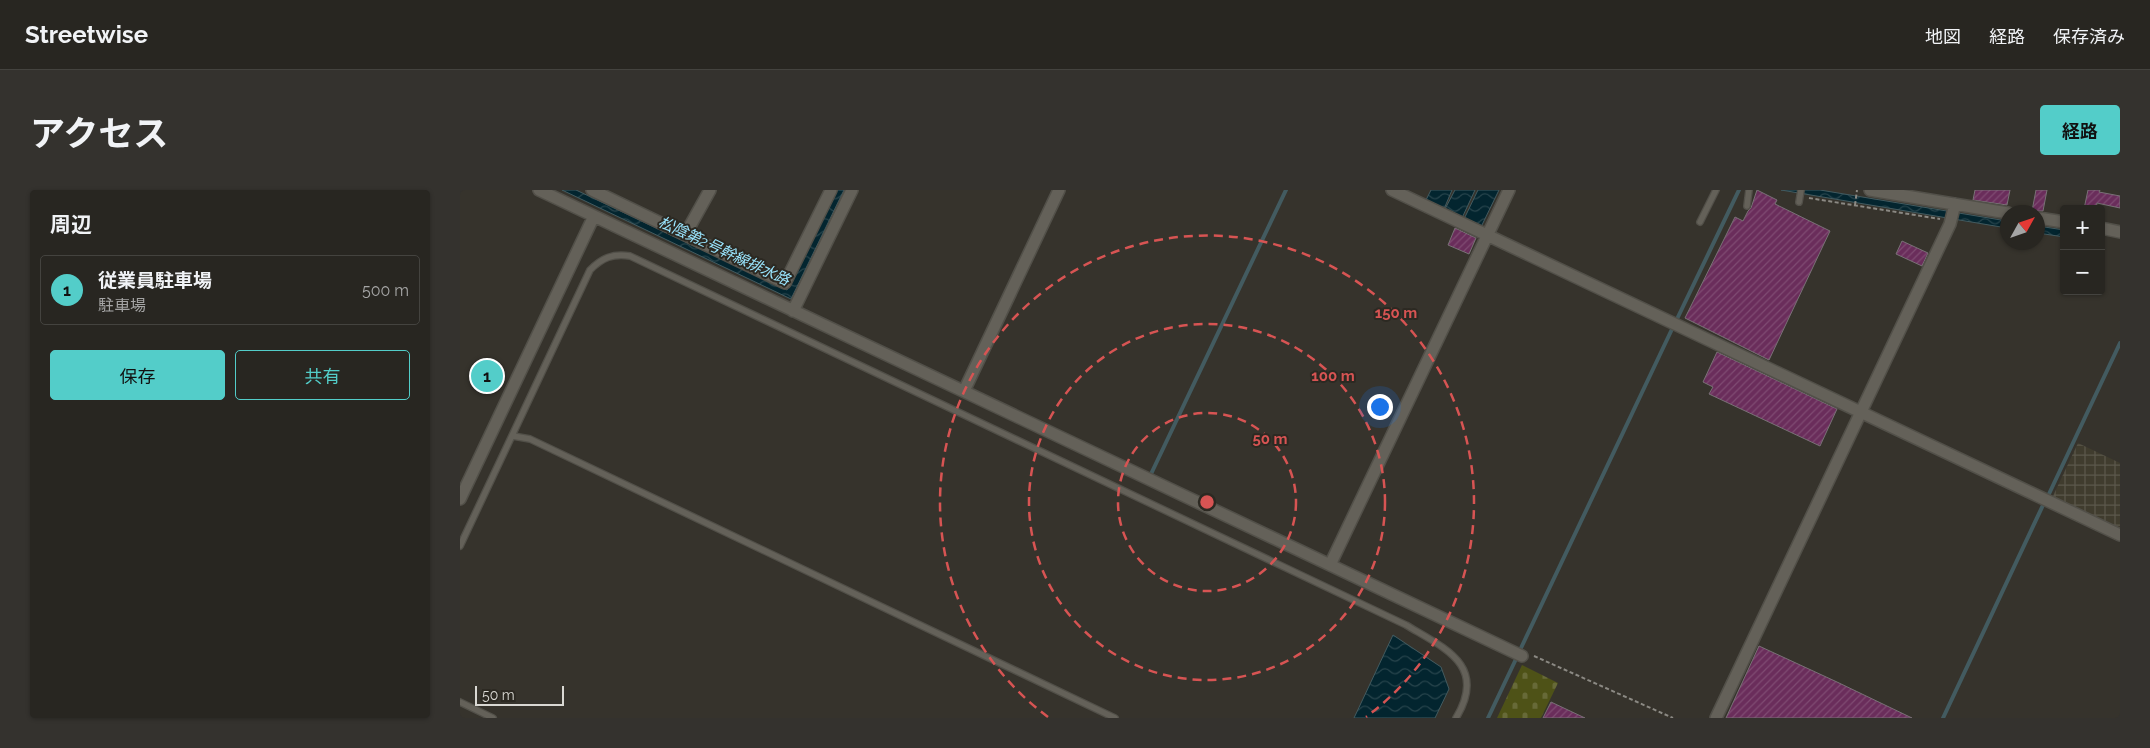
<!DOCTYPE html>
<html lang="ja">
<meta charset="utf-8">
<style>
body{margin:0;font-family:Raleway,"Noto Sans JP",sans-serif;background:#34322e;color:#f1f3f6}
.controls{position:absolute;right:15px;top:15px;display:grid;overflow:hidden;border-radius:5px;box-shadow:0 1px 4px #0004}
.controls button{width:45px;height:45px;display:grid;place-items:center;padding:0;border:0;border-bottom:1px solid #44433f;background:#282621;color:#f1f3f6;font:25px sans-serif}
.compass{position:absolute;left:1540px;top:15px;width:45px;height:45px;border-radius:50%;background:#282621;box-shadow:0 1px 4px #0004;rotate:50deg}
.scale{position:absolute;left:15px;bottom:12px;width:89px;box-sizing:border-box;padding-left:5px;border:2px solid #d9d8d3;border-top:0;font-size:14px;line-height:18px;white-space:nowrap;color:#d9d8d3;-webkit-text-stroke:4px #2c2922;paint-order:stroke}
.you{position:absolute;left:919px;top:216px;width:18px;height:18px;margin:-12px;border:4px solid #fff;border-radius:50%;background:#1a73e8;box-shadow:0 0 0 8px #1a73e833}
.badge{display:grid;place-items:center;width:32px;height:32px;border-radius:50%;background:#53cdc9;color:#111;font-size:16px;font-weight:700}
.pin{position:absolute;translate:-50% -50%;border:2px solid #fff;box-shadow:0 1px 5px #0006}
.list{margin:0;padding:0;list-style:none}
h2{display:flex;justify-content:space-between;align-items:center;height:65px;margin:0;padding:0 20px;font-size:21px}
h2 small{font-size:16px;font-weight:400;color:#a5a5a5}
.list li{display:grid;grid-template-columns:32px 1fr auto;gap:15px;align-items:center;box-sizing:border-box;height:70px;margin:0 10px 10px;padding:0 10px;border:1px solid #44433f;border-radius:5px}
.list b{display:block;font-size:19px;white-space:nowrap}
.list p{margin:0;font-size:16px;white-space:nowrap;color:#a5a5a5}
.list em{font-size:16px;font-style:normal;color:#a5a5a5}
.actions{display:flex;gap:10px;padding:15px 20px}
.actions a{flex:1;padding:11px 0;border:1px solid #53cdc9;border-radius:5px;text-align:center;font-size:18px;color:#53cdc9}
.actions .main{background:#53cdc9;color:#111}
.map{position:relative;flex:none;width:1660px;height:528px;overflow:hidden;border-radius:5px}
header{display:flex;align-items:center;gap:30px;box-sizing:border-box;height:70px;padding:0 25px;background:#282621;border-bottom:1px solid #44433f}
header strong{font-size:24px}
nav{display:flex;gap:28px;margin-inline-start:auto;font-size:18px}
.intro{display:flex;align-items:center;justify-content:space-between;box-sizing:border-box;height:120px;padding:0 30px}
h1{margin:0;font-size:35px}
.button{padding:12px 22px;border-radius:5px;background:#53cdc9;color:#111;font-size:18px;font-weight:700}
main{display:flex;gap:30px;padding:0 30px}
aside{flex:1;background:#282621;border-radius:5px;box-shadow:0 1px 4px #0004}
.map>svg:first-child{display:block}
.industrial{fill:url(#industrial-grid)}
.cemetery{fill:url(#cemetery-stones)}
.water{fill:url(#water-waves);stroke:#435b60}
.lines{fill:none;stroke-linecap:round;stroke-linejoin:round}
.stream{stroke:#435b60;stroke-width:4}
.building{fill:url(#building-hatch);stroke:#797176}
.lane-casing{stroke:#525049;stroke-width:8}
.street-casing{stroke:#525049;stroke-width:14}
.path{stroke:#8b8983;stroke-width:2;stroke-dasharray:4 2.5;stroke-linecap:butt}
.lane{stroke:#646159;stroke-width:5.5}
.street{stroke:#646159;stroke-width:11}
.ring{fill:none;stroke:#d75453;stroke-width:2.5;stroke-dasharray:9 6}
.labels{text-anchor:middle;stroke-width:4;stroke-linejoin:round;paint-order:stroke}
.water-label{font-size:15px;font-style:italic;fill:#9ae5fe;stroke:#2c2922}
.centre{fill:#d75453;stroke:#2c2922;stroke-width:2.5}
.ring-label{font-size:15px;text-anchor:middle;font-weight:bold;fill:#d75453;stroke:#2c2922;stroke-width:4;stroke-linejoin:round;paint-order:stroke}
</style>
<header>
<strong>Streetwise</strong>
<nav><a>地図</a><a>経路</a><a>保存済み</a></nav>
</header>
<div class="intro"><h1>アクセス</h1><a class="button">経路</a></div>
<main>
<aside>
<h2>周辺<small></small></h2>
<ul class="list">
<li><span class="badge">1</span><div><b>従業員駐車場</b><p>駐車場</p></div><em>500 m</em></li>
</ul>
<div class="actions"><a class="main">保存</a><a>共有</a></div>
</aside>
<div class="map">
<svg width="1660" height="528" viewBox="0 0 1660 528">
<defs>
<pattern id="industrial-grid" width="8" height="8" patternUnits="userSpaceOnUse" patternTransform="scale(1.25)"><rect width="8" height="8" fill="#403c2e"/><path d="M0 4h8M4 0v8" fill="none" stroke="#5b574b"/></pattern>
<pattern id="cemetery-stones" width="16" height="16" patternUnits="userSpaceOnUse" patternTransform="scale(1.25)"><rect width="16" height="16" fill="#4e5217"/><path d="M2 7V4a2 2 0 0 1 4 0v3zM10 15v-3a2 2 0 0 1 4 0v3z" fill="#676a38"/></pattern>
<pattern id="water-waves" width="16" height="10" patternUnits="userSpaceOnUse" patternTransform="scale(1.25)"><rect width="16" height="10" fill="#03252f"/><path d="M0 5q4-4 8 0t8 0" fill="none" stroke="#27444c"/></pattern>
<pattern id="building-hatch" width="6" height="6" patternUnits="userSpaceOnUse" patternTransform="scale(1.25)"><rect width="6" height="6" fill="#6a2d5b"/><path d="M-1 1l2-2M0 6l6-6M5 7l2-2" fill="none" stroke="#7f4b72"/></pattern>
</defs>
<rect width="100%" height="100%" fill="#36332c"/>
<!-- industrial -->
<path class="industrial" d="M1618,253L1660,273V340L1592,308Z"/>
<!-- cemetery -->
<path class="cemetery" d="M1062,475L1098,493L1081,528H1037Z"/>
<!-- water -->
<path class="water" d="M102,0H116L327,100L376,0H384L331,109Z
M971,0H992L984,19L966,10Z
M995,0H1015L1002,28L985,19Z
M1018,0H1039L1021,37L1004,29Z
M1321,0H1360L1547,31V38Z
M1578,36L1604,40V47L1578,43Z
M933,445L981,477L989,499L975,528H894Z"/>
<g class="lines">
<!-- stream -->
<path class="stream" d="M1217,129L1279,0
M691,284L826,0
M1588,306L1660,153
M1061,458L1213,137
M1028,528L1056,469
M1483,528L1584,313"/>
</g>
<!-- building -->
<path class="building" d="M1297,0L1317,10L1315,14L1370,41L1309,170L1225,128L1275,27L1283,31L1288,21L1291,18Z
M1515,0H1550L1547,15L1513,10Z
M1576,0H1587L1583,21H1572Z
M1628,0H1640L1639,2L1660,6V18L1637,13L1636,19H1624Z
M995,38L1016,48L1009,64L988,55Z
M1442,51L1468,63L1462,76L1436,64Z
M1257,162L1377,219L1360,256L1249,204L1253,197L1243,192Z
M1299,456L1377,492L1452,528H1266Z
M1091,512L1125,528H1083Z"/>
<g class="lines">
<defs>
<path id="lane" d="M1339,12L1341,0
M1287,16L1289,0
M1240,32L1256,0
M53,246L70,249L655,528
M0,356L130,80C142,68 153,63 170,66L946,435C984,458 1028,475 996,528
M0,512L33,528"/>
<path id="street" d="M79,0L1062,466
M132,0L325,93L371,0
M932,0L1660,345
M1410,0L1548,23
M1578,28L1604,32
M1641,38L1660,42
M225,45L250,0
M333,121L392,0
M504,201L599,0
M0,309L134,26
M870,375L1049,0
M1256,528L1490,34L1495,14"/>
</defs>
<!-- lane casing -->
<use href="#lane" class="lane-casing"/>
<!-- street casing -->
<use href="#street" class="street-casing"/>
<!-- path -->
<path class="path" d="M1349,8L1480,29
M1395,15L1397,0
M1074,466L1213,528"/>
<!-- lane -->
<use href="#lane" class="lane"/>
<!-- street -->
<use href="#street" class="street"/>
</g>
<!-- distance rings -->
<g class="ring">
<circle cx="747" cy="312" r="89"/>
<circle cx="747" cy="312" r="178"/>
<path d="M588 527A267 267 0 1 1 906 527"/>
</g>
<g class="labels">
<!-- water labels -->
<g class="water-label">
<text transform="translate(264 61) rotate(25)" y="5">松陰第2号幹線排水路</text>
</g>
</g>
<circle cx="747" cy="312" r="8" class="centre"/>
<g class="ring-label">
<text x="936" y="128">150 m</text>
<text x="873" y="191">100 m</text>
<text x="810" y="254">50 m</text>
</g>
</svg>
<div class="controls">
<button>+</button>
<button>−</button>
</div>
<svg class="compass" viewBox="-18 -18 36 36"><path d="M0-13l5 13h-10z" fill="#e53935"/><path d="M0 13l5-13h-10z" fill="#a5a5a5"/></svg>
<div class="scale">50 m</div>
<div class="you"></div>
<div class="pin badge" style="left:27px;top:186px">1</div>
</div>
</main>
